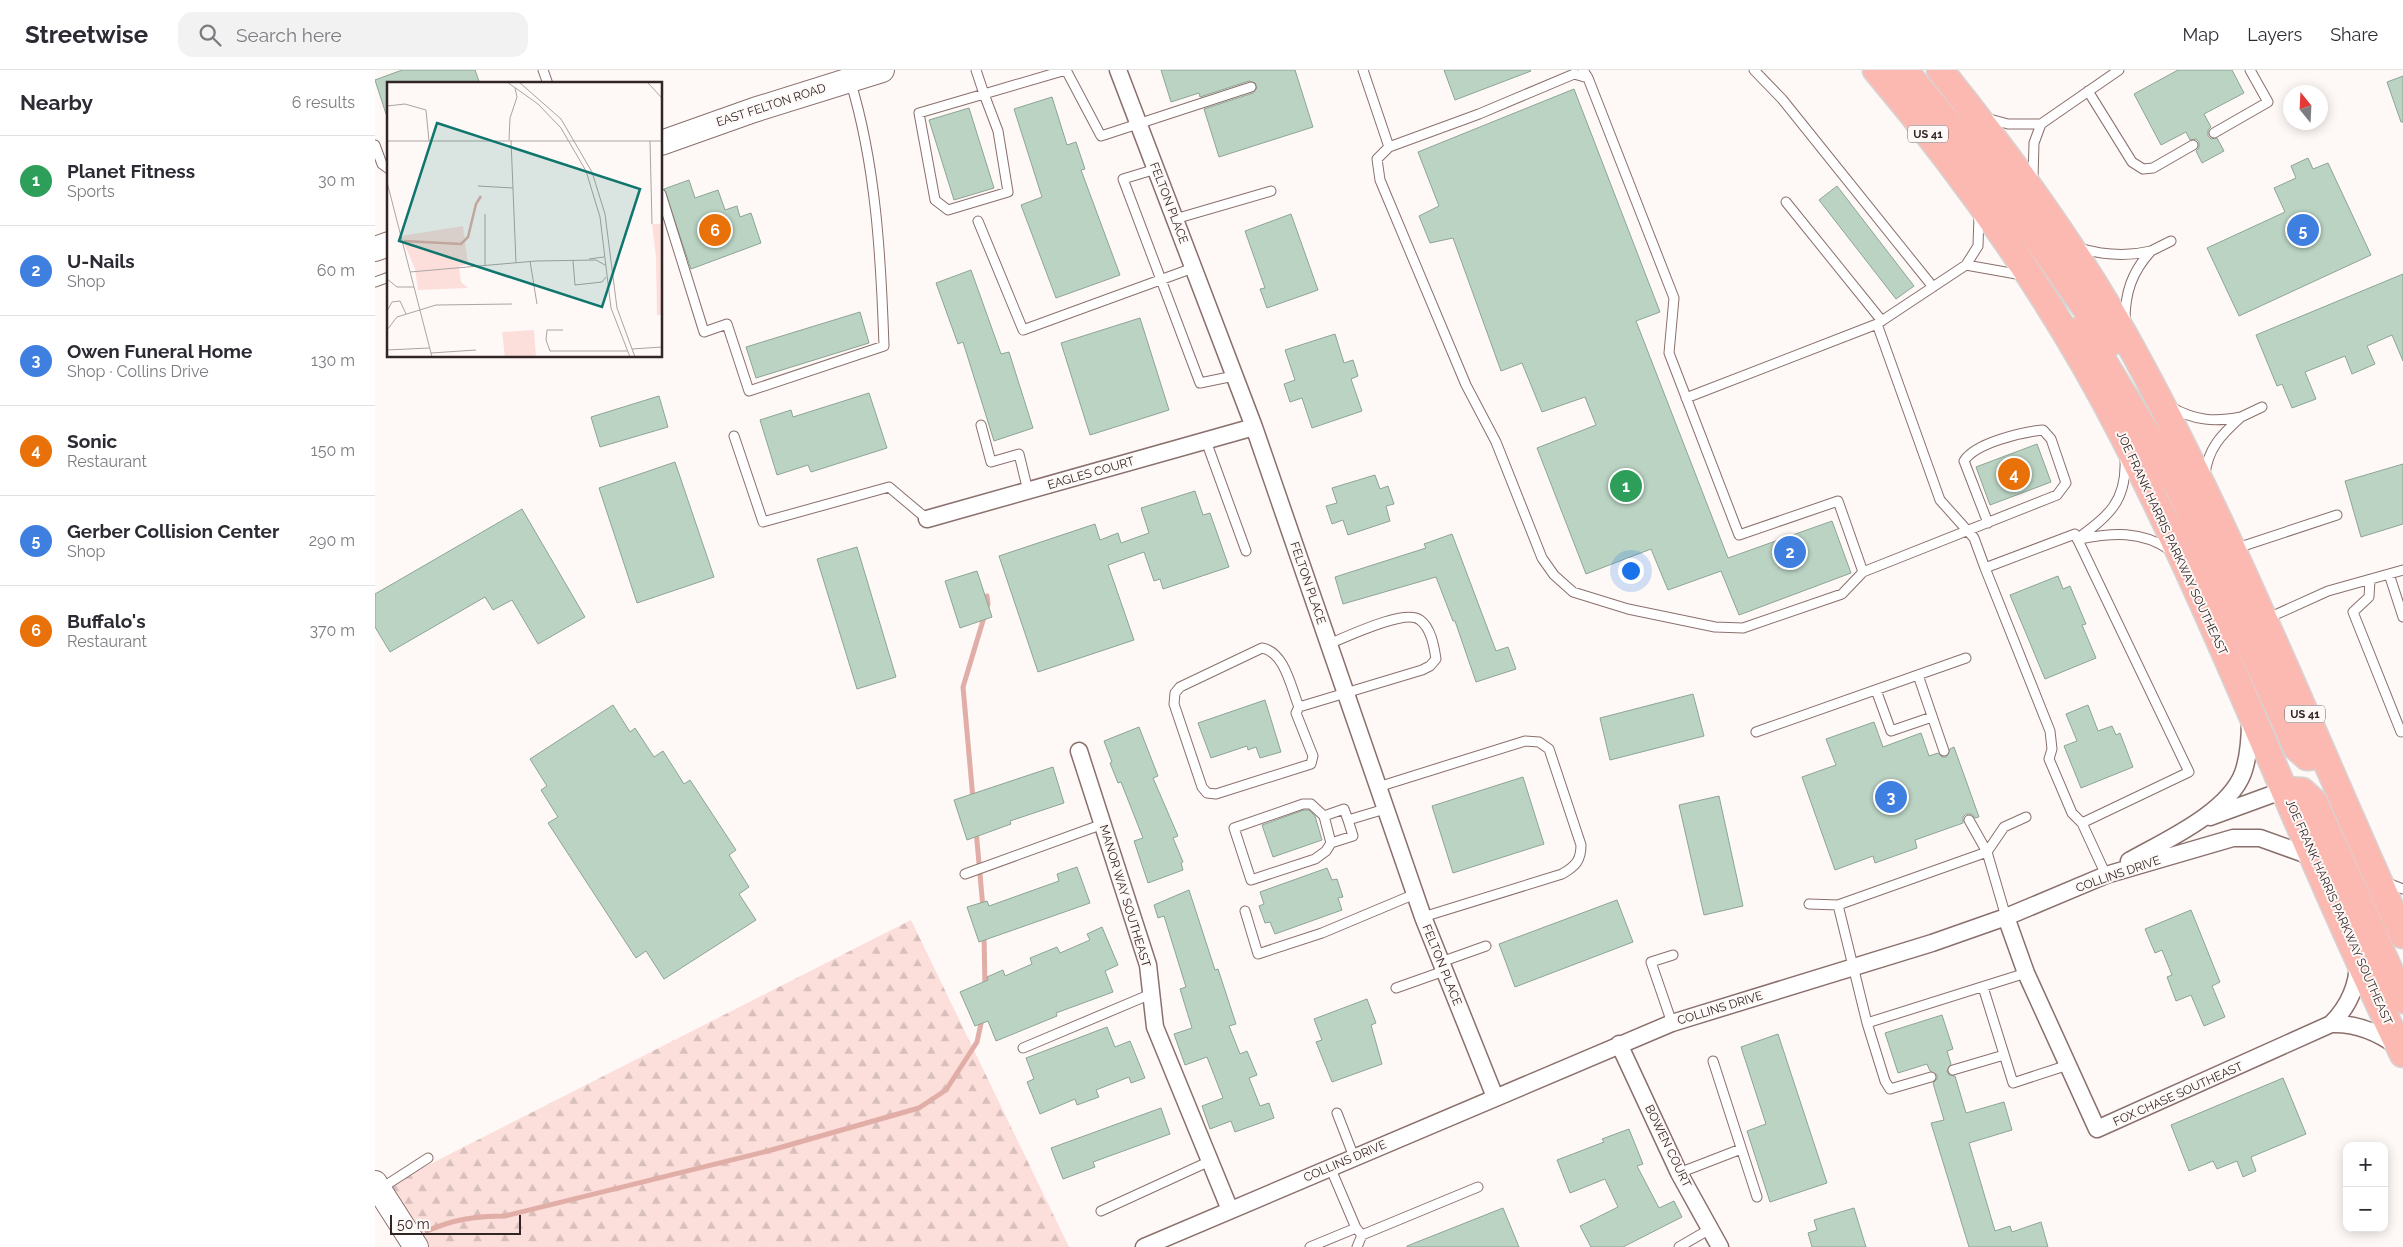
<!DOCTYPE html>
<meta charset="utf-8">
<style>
body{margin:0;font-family:Raleway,sans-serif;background:#f2f2f3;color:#2b2b33}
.controls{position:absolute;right:15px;bottom:15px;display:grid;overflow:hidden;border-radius:10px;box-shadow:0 2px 12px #0003}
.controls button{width:45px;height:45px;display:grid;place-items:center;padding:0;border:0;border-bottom:1px solid #e1e1e2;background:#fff;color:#2b2b33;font:25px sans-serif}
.compass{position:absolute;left:1908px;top:15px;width:45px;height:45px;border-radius:50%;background:#fff;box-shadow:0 2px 12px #0003;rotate:342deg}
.scale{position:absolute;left:15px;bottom:12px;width:131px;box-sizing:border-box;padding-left:5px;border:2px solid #312625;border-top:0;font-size:14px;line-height:18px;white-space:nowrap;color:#312625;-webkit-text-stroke:4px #fef8f7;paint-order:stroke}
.you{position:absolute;left:1255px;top:500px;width:18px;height:18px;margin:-12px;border:4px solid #fff;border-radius:50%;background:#1a73e8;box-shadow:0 0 0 8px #1a73e833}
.badge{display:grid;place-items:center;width:32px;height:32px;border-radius:50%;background:#b45309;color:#fff;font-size:16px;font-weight:700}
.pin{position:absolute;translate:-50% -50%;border:2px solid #fff;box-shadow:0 1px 5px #0006}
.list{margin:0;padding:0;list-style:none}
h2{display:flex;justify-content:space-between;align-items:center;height:65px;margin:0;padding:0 20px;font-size:21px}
h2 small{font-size:16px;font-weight:400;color:#7c7c81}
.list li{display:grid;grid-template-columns:32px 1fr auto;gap:15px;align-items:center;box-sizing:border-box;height:90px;padding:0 20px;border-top:1px solid #e1e1e2}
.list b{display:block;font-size:19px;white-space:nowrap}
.list p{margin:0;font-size:16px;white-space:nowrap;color:#7c7c81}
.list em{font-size:16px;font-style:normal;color:#7c7c81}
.icon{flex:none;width:28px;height:28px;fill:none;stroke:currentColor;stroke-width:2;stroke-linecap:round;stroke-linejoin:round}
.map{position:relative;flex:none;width:2028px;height:1177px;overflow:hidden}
header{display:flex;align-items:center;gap:30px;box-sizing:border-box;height:70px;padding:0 25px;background:#fff;border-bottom:1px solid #e1e1e2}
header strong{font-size:24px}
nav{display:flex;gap:28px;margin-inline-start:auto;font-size:18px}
.search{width:350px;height:45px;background:#f2f2f3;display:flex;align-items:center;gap:12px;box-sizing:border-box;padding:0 18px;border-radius:15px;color:#7c7c81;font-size:19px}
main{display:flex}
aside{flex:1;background:#fff}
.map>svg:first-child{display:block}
.forest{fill:url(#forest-firs)}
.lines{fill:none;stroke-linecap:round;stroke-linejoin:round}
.stream{stroke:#e1aea7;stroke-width:5}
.building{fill:#bad3c3;stroke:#8da596}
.lane-casing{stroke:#8a706c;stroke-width:11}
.street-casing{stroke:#8a706c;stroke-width:19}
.secondary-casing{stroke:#8a706c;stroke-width:26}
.primary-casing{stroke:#d6d4d3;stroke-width:29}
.lane{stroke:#fff;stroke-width:9}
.street{stroke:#fff;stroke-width:16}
.secondary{stroke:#fff;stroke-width:24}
.primary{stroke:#fcb9b2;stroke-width:26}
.labels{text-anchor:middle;stroke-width:4;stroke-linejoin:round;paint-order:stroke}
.shield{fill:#fef8f7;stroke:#6e6564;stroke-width:1}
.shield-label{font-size:11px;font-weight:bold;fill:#312625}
.street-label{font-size:12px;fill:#312625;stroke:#fef8f7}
.inset-river{fill:none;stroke:#e1aea7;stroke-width:2.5}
.inset-road{fill:none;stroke:#aca4a3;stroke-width:1}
.view{fill:#0f766e;fill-opacity:0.15;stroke:#0f766e;stroke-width:2.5}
.inset-edge{fill:none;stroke:#312625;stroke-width:2.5}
</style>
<header>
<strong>Streetwise</strong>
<div class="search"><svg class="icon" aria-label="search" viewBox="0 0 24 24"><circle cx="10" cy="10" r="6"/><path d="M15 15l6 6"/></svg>Search here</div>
<nav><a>Map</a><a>Layers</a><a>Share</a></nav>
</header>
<main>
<aside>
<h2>Nearby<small>6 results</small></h2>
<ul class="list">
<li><span class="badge" style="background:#2e9e5b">1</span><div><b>Planet Fitness</b><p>Sports</p></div><em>30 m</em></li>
<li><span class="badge" style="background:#3f7fe0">2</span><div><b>U-Nails</b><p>Shop</p></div><em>60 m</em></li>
<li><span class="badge" style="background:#3f7fe0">3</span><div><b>Owen Funeral Home</b><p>Shop · Collins Drive</p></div><em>130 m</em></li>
<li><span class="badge" style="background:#e8710a">4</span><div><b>Sonic</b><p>Restaurant</p></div><em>150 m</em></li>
<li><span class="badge" style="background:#3f7fe0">5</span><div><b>Gerber Collision Center</b><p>Shop</p></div><em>290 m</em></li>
<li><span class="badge" style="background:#e8710a">6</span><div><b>Buffalo's</b><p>Restaurant</p></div><em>370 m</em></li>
</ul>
</aside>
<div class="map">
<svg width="2028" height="1177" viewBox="0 0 2028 1177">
<defs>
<pattern id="forest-firs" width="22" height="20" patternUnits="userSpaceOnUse" patternTransform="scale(1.25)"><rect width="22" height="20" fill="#fcdfdb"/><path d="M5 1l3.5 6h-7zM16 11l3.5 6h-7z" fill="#d8bfbc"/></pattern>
</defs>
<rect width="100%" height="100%" fill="#fef8f7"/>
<!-- forest -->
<path class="forest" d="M536,850L694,1177H52L4,1120Z"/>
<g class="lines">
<!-- stream -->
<path class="stream" d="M598,729L588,617L613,534L612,526
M601,760L608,838
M609,864L610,918
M52,1161C79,1149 102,1146 130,1146L393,1081L544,1038L571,1020L602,972L607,949"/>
</g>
<!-- building -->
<path class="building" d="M27,0H100L105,14H14V47H12L0,10Z
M786,0H920L938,57L844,87L829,39L878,23L882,18L880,13L874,11L825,27L824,23L796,32Z
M1069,0H1155L1156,1L1080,30Z
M1803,0H1857L1869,23L1829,44L1836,57L1833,60V66L1836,69L1842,68L1849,81L1827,93L1821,81L1824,78V72L1821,69L1815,70L1811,62L1786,75L1759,24Z
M2028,6V52H2026L2012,12Z
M1199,19L1285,242L1261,251L1353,488L1457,451L1476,503L1364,545L1346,501L1293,520L1276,479L1211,504L1162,378L1221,355L1210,327L1167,342L1147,293L1126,301L1078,168L1055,173L1044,146L1064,136L1043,82Z
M677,27L692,75L701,72L710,99L706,100L745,205L681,228L646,135L667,127L639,39Z
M594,38L619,118L579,130L554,50Z
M1933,88L1938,99L1953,93L1996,185L1864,246L1832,178L1910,142L1899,118L1921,108L1916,96Z
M314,110L320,128L343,120L350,140L362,136L365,147L376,143L386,173L316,199L289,119Z
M1462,116L1539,216L1521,229L1444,130Z
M916,144L943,220L892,238L885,219L890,218L870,161Z
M596,200L626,284L634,282L658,358L619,371L588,272L583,274L561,213Z
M2028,204V291L2017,265L1992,276L2000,294L1977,304L1970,286L1930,302L1941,329L1917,338L1907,314L1902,316L1881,265Z
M485,242L494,273L381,308L371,277Z
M765,248L794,340L715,365L686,273Z
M960,264L969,293L978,290L983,306L976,309L987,341L937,358L927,328L915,332L909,314L920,310L910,280Z
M494,323L512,378L436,402L433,395L402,405L385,350L416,340L418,347Z
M284,326L293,357L225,377L216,347Z
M1662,374L1676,412L1615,435L1601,397Z
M300,392L339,507L262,533L224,418Z
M2028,394V454L1986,467L1970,411Z
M1000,405L1005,419L1013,416L1019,434L1011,436L1015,451L973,465L968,450L957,454L951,436L962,433L957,418Z
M820,421L828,445L835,443L854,497L788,519L785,509L779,511L769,482L733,495L759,570L663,602L624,486L720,454L725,470L743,463L746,473L774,463L766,438Z
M147,439L210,547L163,574L137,530L118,540L110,527L15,582L0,557V524Z
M1077,464L1121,581L1133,577L1141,599L1101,612L1080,551H1078L1061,507L968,534L960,507L1051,478L1049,474Z
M482,477L521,607L482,619L442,489Z
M602,501L617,547L585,558L570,511Z
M1683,506L1688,519L1695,516L1711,554L1707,555L1721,588L1670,609L1635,525Z
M1318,624L1329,666L1235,690L1225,648Z
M890,630L906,682L885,688L881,677L873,680L872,676L836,688L823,653Z
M238,635L255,662L260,658L279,687L288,681L309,714L315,710L361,780L354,785L374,817L364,824L381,850L289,909L271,881L261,888L173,753L183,747L166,720L172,716L155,689Z
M1713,635L1723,661L1737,656L1741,665L1745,663L1758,697L1706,718L1689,676L1702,671L1691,644Z
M1499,652L1508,677L1546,663L1554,686L1563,683L1567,687H1571L1575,679L1579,677L1604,747L1600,748L1597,744H1591L1588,747V753L1540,770L1542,778L1500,793L1498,786L1460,800L1427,707L1461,695L1451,669Z
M764,657L783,706L778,708L803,766L798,768L808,792L806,793L808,800L773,813L759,771L768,768L746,712L743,713L735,693L737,692L729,671Z
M678,697L689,733L635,751L636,754L592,770L579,730Z
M1148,707L1169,774L1078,803L1057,736Z
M1344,726L1368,836L1329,845L1304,735Z
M929,740H934L940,746L947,770L898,787L887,755Z
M702,797L715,833L604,872L592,837L612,831L614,836L684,811L682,804Z
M952,798L957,810L962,809L968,827L963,828L967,840L900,864L895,852L890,853L884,836L889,834L885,822Z
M814,820L840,900L843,899L861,954L854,956L865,984L872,981L882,1005L874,1008L885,1036L894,1033L899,1048L860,1062L856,1051L835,1059L827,1036L848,1028L832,987L810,995L799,964L817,958L805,919L811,917L789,846L783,848L779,835Z
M1242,830L1258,872L1140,917L1124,874Z
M1816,840L1845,912L1837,916L1850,947L1829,956L1816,925L1801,931L1792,907L1797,905L1787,880L1780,883L1770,859Z
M727,857L743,895L730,901L738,922L681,943L682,946L621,971L613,951L600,956L585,922L613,910L612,907L628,900L630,906L657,894L655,888L682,877L685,883L715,870L712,864Z
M992,929L1001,953L996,955L1007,994L957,1012L941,972L947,970L939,949Z
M1567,945L1578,979L1572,981L1576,994L1572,1001L1574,1005L1580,1006L1591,1043L1629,1032L1637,1060L1594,1073L1620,1161L1635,1156L1637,1162L1666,1152L1673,1177H1594L1556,1053L1569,1050L1558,1013L1562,1009V1005L1555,1001L1552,994L1523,1003L1510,963Z
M732,957L740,977L755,971L770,1008L756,1013L754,1007L721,1020L724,1027L702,1035L700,1029L665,1044L652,1012L659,1009L651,988Z
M1403,964L1452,1113L1395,1132L1372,1061L1391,1054L1366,977Z
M1908,1008L1931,1064L1876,1087L1881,1101L1868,1107L1862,1091L1842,1099L1838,1091L1814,1101L1796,1055Z
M786,1038L795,1064L718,1092L720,1097L688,1109L676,1078Z
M1254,1059L1268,1094L1262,1096L1284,1138L1299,1131L1307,1147L1248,1177H1216L1205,1156L1243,1137L1230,1109L1195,1123L1182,1090L1229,1072L1227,1069Z
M1128,1138L1144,1177H1032V1176Z
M1479,1138L1491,1177H1437L1433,1163L1442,1160L1439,1150Z"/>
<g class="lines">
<defs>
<path id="lane" d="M168,0L173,14
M601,0L609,24L691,0
M691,0L726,66L876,17
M988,0L1014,77
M1208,0L1213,8L1299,228L1294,283L1364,465L1463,431L1488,502L1682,425L1691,413L1676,369L1668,360C1647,362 1600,373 1589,391L1613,453
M1379,0L1407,29L1558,217
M1213,8L1199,4L1104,44L1014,77L1002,89L1005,110L1091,315L1121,372L1167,488L1179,505L1198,522L1253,539L1340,557L1368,558L1467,524L1488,502
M1713,21L1757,92L1768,99L1778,98L1818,75
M609,24L623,61L633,122L573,140L560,130L544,43Z
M1611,48L1633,54H1666L1659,73L1658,109
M1666,54L1744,0
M1839,63L1893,32L1875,0
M0,75L7,94L14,99
M781,99L748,109L825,313L859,306
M286,124L329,262L352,254L374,321L509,276C506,188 501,94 475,10
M1411,132L1507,251
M1604,145L1603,176L1591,195L1502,254L1565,430L1599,468L1610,498L1700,464L1814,702L1707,753L1731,805
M800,149L896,121
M603,151L648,260L818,198
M1704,178C1728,185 1751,187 1776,181C1757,202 1750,222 1750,251
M1776,181L1796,171
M1591,195L1647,205
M0,212L14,207
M1311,328L1502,254
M1796,337C1820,351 1840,352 1866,347C1847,364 1832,379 1830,406
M1866,347L1887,337
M606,355L616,392L644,384L653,421
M359,366L388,452L514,417L552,449
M831,371L871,481
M1702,469C1733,446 1752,432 1750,389
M1704,469C1737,463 1766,460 1795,480
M1859,479L1962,445
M1610,498L1675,661L1677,679L1674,689L1697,743L1707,753
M2014,504L2028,547
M1995,510L1994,527L1978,542L2026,662L2028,661
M1891,549L1953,521L2028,500
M1543,605L1569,681
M1501,620L1516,661L1557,647
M924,637C916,618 910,582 887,578L805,617L800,623L799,634L827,717L832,723L841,724L936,694L938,686L921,643L924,637L1047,600L1055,596L1061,589C1059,576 1056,558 1045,550C1031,538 971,567 954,574
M1381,662L1591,588
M1003,717L1150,671L1164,672L1174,679L1206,775C1206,790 1201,796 1187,804L1048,847
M949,746L969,739L973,750
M956,773L949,746L936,734H928L859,758L876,810L940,789L951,781L956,773L978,766L973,750L1010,739
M590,804L728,754
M2010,812L2028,819
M1434,834L1463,835L1492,953L1651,903
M1463,835L1612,782L1594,750
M870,841L883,884L947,863L1040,824
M1631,847L1612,782L1629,757L1651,747
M1066,892L1111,876
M1608,917L1638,1013L1693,995
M1021,918L1069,901
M1297,953L1276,892L1298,885
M1492,953L1510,1011L1515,1019L1556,1007
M648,978L776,924
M1338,991L1382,1127
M1578,1000L1629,985
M962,1043L979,1087
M955,1097L981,1158L987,1165L1103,1117
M1304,1103L1366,1079
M5,1119L53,1088
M726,1141L835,1091
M935,1177L981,1158
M982,1177L987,1165
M1304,1177L1335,1159"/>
<path id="street" d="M743,0L879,357L1048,847L1120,1027
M552,449L879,357
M704,681L773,895L780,957L855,1140
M1835,747L1909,720
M1754,791C1789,771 1853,743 1868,703C1874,686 1875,668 1875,650
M1631,847L1651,903L1722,1059L1956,954C1973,937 1983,915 1983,891
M1956,954C1982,953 2003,962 2023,977
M1244,974L1304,1103L1345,1177
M769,1177L1297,953L1557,873L1631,847L1731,805L1858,768H1885L1938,787"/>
<path id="secondary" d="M286,73L379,40L507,0
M0,179L14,174
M0,1113L41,1177"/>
<path id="primary" d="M1501,0C1596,113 1682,236 1749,368C1852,569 1929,782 2028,984
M1529,0L1596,80L1657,162L1735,273
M1565,0C1633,85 1698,173 1751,268C1858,460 1937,666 2028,865
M1705,260L1730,294L1802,414L1922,678L1932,687L1948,685
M1909,720L1927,721L1939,732L2028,930"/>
</defs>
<!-- lane casing -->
<use href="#lane" class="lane-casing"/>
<!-- street casing -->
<use href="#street" class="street-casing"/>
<!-- secondary casing -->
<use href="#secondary" class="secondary-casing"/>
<!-- primary casing -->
<use href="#primary" class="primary-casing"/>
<!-- lane -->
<use href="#lane" class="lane"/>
<!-- street -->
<use href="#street" class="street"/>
<!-- secondary -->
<use href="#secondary" class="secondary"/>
<!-- primary -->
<use href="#primary" class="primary"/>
</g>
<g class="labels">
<!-- shield labels -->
<g class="shield">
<rect x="1533" y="55.5" width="40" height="17" rx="4"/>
<rect x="1910" y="635.5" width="40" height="17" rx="4"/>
</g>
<g class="shield-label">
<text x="1553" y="68">US 41</text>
<text x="1930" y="648">US 41</text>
</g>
<!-- street labels -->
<g class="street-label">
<text transform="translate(396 35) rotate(-18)" y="4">EAST FELTON ROAD</text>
<text transform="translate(794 133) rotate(69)" y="4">FELTON PLACE</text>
<text transform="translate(716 403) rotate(-16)" y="4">EAGLES COURT</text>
<text transform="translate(1797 473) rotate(65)" y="4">JOE FRANK HARRIS PARKWAY SOUTHEAST</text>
<text transform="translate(933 513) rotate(71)" y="4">FELTON PLACE</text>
<text transform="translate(1743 804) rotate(-19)" y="4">COLLINS DRIVE</text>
<text transform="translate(750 826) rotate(73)" y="4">MANOR WAY SOUTHEAST</text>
<text transform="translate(1964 842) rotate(66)" y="4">JOE FRANK HARRIS PARKWAY SOUTHEAST</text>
<text transform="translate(1067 895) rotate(68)" y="4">FELTON PLACE</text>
<text transform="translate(1345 938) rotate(-17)" y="4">COLLINS DRIVE</text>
<text transform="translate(1803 1024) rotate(-24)" y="4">FOX CHASE SOUTHEAST</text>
<text transform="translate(1293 1076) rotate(64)" y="4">BOWEN COURT</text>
<text transform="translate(970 1091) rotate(-23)" y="4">COLLINS DRIVE</text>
</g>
</g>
<!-- overview -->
<g transform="translate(12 12)">
<rect width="275" height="275" fill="#fef8f7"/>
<path d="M147,248L149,275H118L115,250Z" fill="#fcdfdb"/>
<path d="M265,142H275V233H270L269,175ZM76,144L81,182L72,184L74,200L81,206L31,208L28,187L14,154Z" fill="#fcdfdb"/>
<path class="inset-river" d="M17,159L74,162L81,155L89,122L94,114"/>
<path class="inset-road" d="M120,0L151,22L174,46L199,89L213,135L224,226L243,275M132,0L174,37L205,90L218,132L230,226L248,275M260,0L275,16M0,24L18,22L39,28L42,59M122,58L123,36L130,15L128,6M124,58L129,181M1,59H275M263,59L265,142M0,100L45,275M91,104L126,106M98,132V183M202,177L217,175M143,179L150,222M186,179L188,203L215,200L219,195M23,190L149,179L209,178L218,183M0,197L10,205H27M0,229L5,220L13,219L19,232M0,248L10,235L49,223L125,222M245,267L275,265M0,268L42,266M163,269H240M163,269L159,258L160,248H176M44,271L89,268"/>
<path class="view" d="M50,41L253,107L215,225L12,159Z"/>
<rect width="275" height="275" class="inset-edge"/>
</g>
</svg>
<div class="controls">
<button>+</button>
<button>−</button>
</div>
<svg class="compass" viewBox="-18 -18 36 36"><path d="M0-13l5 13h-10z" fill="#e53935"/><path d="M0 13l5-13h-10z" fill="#7c7c81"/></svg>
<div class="scale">50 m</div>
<div class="you"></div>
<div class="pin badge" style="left:1251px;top:416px;background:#2e9e5b">1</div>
<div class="pin badge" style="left:1415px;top:482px;background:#3f7fe0">2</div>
<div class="pin badge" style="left:1516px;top:727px;background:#3f7fe0">3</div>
<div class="pin badge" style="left:1639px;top:404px;background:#e8710a">4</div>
<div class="pin badge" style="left:1928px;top:160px;background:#3f7fe0">5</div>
<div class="pin badge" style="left:340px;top:160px;background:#e8710a">6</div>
</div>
</main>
